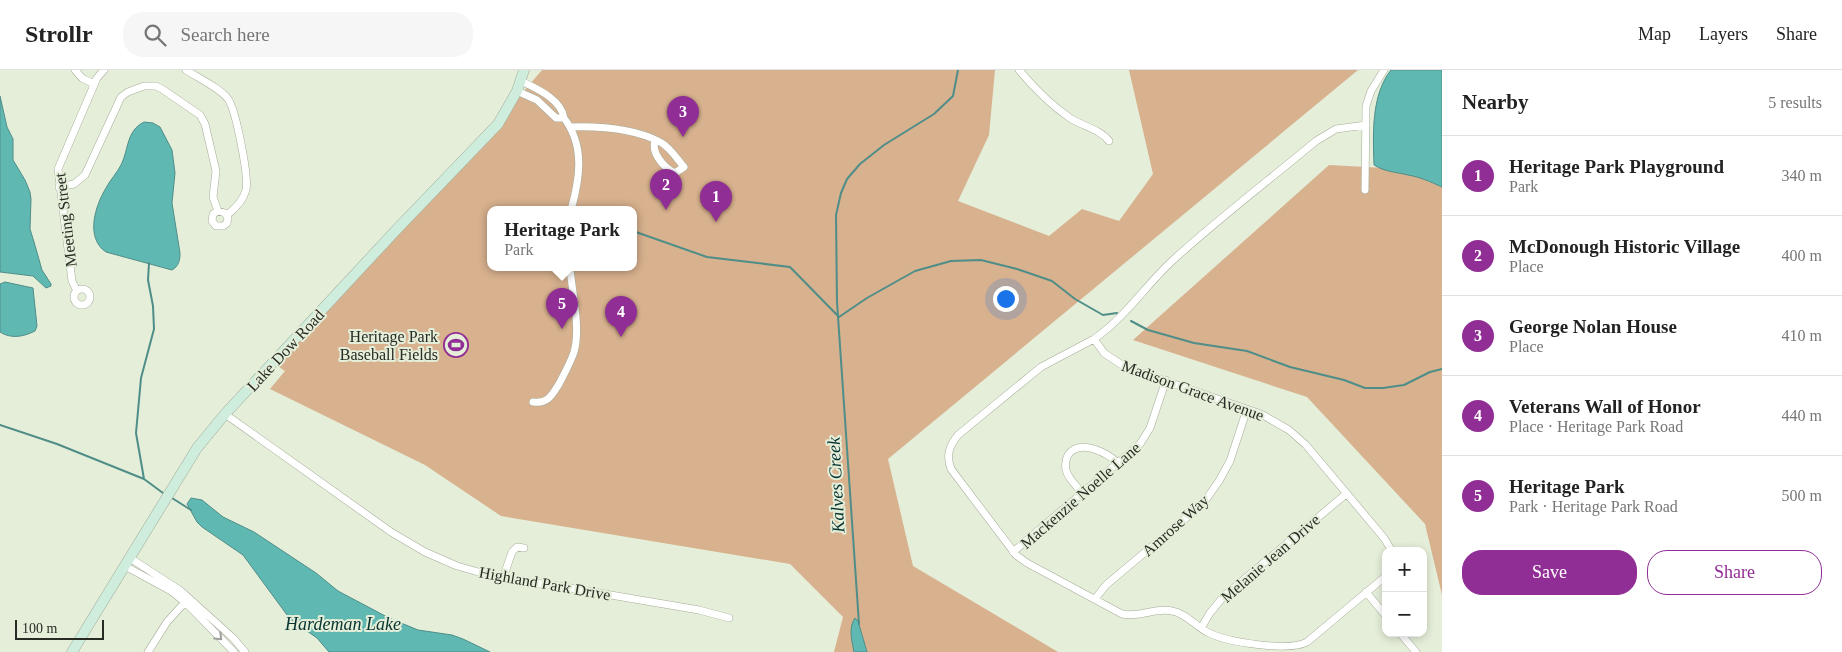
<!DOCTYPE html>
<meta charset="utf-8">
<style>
body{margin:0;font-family:Georgia,serif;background:#f6f6f6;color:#222}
.controls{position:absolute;right:15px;bottom:15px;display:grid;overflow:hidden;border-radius:10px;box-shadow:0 2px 8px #0003}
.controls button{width:45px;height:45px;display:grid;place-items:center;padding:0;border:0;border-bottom:1px solid #e0e0e0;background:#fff;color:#222;font:25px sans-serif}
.scale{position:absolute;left:15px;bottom:12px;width:89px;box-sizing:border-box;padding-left:5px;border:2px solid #282b24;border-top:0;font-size:14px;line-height:18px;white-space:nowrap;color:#282b24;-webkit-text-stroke:4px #e5eed9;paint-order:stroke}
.you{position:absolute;left:1005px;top:228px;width:18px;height:18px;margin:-12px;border:4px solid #fff;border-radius:50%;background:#1a73e8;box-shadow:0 0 0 8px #1a73e833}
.badge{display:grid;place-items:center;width:32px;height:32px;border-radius:50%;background:#912e95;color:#fff;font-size:16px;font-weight:700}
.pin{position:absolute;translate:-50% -41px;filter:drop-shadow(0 1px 2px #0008)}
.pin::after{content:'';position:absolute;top:26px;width:18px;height:15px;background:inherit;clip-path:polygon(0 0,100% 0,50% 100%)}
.popup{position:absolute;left:487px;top:136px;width:150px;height:65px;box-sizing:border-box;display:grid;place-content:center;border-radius:10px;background:#fff;filter:drop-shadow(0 1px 4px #0005);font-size:16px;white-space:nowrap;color:#767676}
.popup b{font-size:19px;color:#222}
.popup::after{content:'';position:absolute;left:50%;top:100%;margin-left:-10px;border:10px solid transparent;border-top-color:#fff}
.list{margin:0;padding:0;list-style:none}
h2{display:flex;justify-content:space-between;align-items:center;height:65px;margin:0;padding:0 20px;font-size:21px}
h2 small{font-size:16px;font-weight:400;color:#767676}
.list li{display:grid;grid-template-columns:32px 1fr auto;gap:15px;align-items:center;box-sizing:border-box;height:80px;padding:0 20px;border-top:1px solid #e0e0e0}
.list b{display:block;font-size:19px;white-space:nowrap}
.list p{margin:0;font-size:16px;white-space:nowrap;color:#767676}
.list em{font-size:16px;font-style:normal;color:#767676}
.actions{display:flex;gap:10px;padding:15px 20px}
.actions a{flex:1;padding:11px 0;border:1px solid #912e95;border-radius:20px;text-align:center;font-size:18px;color:#912e95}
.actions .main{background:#912e95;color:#fff}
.icon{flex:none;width:28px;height:28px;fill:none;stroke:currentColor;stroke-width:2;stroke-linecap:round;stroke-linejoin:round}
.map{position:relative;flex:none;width:1442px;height:582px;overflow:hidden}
header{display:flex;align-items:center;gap:30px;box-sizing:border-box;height:70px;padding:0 25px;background:#fff;border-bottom:1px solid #e0e0e0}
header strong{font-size:24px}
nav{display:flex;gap:28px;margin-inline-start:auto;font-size:18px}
.search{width:350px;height:45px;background:#f6f6f6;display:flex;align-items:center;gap:12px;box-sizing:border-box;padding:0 18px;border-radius:20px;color:#767676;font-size:19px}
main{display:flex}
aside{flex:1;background:#fff}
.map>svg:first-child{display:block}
.green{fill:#d8b18e;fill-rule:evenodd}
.water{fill:#60b8b3;stroke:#4f8e88}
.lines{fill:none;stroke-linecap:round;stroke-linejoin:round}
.stream{stroke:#4f8e88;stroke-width:2}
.street-casing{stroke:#a4ac99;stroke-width:8}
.secondary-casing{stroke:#a4ac99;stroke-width:11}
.street{stroke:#fff;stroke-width:7}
.secondary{stroke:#ceeddd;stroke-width:10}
.oneway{stroke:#9ea09c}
.labels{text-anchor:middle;stroke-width:4;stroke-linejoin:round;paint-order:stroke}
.street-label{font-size:16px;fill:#282b24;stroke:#e5eed9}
.poi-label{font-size:16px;fill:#282b24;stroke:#e5eed9;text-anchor:end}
.water-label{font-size:18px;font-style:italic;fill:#073331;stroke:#e5eed9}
</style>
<header>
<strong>Strollr</strong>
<div class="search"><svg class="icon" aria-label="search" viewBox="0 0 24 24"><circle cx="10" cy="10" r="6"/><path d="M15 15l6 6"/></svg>Search here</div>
<nav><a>Map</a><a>Layers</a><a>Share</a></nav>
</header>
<main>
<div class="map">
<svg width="1442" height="582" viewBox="0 0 1442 582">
<rect width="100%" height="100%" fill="#e5eed9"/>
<!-- green -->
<path class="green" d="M542,0H995L989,65L958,131L1049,166L1082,139L1119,151L1153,104L1129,0H1358L888,389L913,496L1058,582H834L843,547L790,494L501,446L425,395L270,319L285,301L270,291L454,103ZM491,140H633V198H491Z
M1329,95L1403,99L1442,117V525L1425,454L1307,327L1133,270Z"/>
<!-- water -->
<path class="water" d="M1391,0H1442V117C1431,112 1420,107 1408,105C1396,102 1385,102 1374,95C1373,65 1371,25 1391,0Z
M0,26L7,57L13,69V90L25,110L30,122L31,129L30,159L34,172L42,200L51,214V216L46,218L33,206L0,202Z
M144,52L153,53L160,57L172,80L175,103L172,133L180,183C180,190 179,196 172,200L106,182C85,168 95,136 106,118C110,110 117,103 121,95C129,79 126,61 144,52Z
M5,212L33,218L37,256L35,261C23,267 11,269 0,262V214Z
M191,428L202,430L223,447L254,462L316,503L338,521L389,548L418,560L452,565L463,569L490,582H329L317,568L290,549L243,485L202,457L197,452L187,434Z
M855,548L858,551L867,582H854C852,571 848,558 855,548Z"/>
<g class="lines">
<!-- stream -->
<path class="stream" d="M633,161L707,187L790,197L839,247
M839,247L867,228L915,201L951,191L981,190L1017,199L1052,211L1075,229L1103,245L1117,243
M1131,251L1148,260L1194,273L1247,281L1290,297L1344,310L1365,318H1383L1404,315L1430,302L1442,299
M0,355L57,374L144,409L163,423
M144,409L136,363L141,308L154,259L153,236L148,210L149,193
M172,428L191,440
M859,554L837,232L836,145L841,123L847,109L860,94L884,75L934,44L953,26L958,0"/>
<defs>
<path id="street" d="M75,0L82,8L94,14
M186,0C198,8 220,18 228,29C236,40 249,107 246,120C243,131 236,138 227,145
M1019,0C1034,18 1051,35 1070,48C1082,56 1100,59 1109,71
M517,21L537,30L556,48H564C561,29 537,19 521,11
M564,48C585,76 580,108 571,140
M570,57C601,56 633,58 660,72C670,77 677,89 684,97L675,103C664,98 651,83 655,71
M59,117L74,114L85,105L121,27L128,22L144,16H156L162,19L200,45L205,54L216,101L213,127L218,141L225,143L228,148L227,153L223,156H216L212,151L213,144L218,141
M1365,120L1366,36L1371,21L1384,0
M74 227a8 8 0 1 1 16 0a8 8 0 1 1-16 0Z
M77,221L72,211L58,99L97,8L104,0
M1094,269C1126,247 1144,217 1172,191C1218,149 1268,111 1316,71L1336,59L1366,55
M533,332C548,334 552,325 559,314C564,304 570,294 574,282C581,258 572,223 570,198
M225,344L391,462L425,482L457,496L507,510L552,515L699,540L729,548
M1082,423C1077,416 1068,409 1066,400C1065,395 1066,389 1068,385C1080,368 1107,383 1118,393
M1013,482L1140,374L1150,358L1166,310
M130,488L181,521L233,568L245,582
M125,496L171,521L185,532L234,582
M1386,506L1307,572C1288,582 1228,572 1209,563C1196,557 1186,543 1172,541C1156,537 1139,548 1122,544L1027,493L1016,485L951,399C946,386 949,376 958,365L1041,297L1094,269L1104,283L1125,297L1261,344L1289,360L1306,375L1384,468L1392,481
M503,508L512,482L517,477L524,478
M1366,522L1386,546
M1095,529L1106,515L1193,442L1207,428L1219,411L1230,391L1247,339
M1201,558L1210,543L1223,527L1346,424
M1400,563L1416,582
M148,582L167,552L187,530"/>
<path id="secondary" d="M72,582L197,378L225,344L398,158L498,54L517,21L524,0"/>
</defs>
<!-- street casing -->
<use href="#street" class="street-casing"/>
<!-- secondary casing -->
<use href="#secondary" class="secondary-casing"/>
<!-- street -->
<use href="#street" class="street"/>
<!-- secondary -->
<use href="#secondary" class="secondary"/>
</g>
<!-- one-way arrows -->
<defs><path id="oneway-chevron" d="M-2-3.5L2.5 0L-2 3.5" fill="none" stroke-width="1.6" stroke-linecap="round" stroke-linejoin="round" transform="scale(1.25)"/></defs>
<use class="oneway" href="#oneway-chevron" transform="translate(219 567) rotate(44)"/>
<!-- icons -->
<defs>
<symbol id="stadium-ring" viewBox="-11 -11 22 22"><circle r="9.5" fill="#e5eed9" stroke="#912e95" stroke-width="1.5"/><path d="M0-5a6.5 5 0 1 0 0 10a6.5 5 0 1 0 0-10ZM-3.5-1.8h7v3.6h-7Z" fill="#912e95"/></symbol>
</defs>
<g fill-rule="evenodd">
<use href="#stadium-ring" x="442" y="261" width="28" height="28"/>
</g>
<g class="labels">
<!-- street labels -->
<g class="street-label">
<text transform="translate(65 150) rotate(-97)" y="6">Meeting Street</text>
<text transform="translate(285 280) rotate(-47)" y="6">Lake Dow Road</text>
<text transform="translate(1193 320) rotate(20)" y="6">Madison Grace Avenue</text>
<text transform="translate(1080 425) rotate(-41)" y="6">Mackenzie Noelle Lane</text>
<text transform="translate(1175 455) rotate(-42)" y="6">Amrose Way</text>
<text transform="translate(1270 488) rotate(-41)" y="6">Melanie Jean Drive</text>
<text transform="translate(545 513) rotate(10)" y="6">Highland Park Drive</text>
</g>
<!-- poi labels -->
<g class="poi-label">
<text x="438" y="272">Heritage Park<tspan x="438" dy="18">Baseball Fields</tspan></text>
</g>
<!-- water labels -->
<g class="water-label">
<text transform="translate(836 415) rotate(-93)" y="6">Kalves Creek</text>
<text x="343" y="560">Hardeman Lake</text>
</g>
</g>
</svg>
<div class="controls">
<button>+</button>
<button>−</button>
</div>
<div class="scale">100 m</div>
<div class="you"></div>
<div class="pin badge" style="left:716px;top:152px">1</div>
<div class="pin badge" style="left:666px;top:140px">2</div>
<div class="pin badge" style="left:683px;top:67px">3</div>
<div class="pin badge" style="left:621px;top:267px">4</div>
<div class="pin badge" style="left:562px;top:259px">5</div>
<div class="popup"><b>Heritage Park</b>Park</div>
</div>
<aside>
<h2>Nearby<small>5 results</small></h2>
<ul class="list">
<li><span class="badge">1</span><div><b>Heritage Park Playground</b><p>Park</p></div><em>340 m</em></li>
<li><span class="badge">2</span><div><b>McDonough Historic Village</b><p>Place</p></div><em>400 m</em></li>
<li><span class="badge">3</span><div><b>George Nolan House</b><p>Place</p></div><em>410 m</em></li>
<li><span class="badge">4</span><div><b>Veterans Wall of Honor</b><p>Place · Heritage Park Road</p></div><em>440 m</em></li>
<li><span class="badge">5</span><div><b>Heritage Park</b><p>Park · Heritage Park Road</p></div><em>500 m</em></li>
</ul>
<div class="actions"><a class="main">Save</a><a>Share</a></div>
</aside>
</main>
